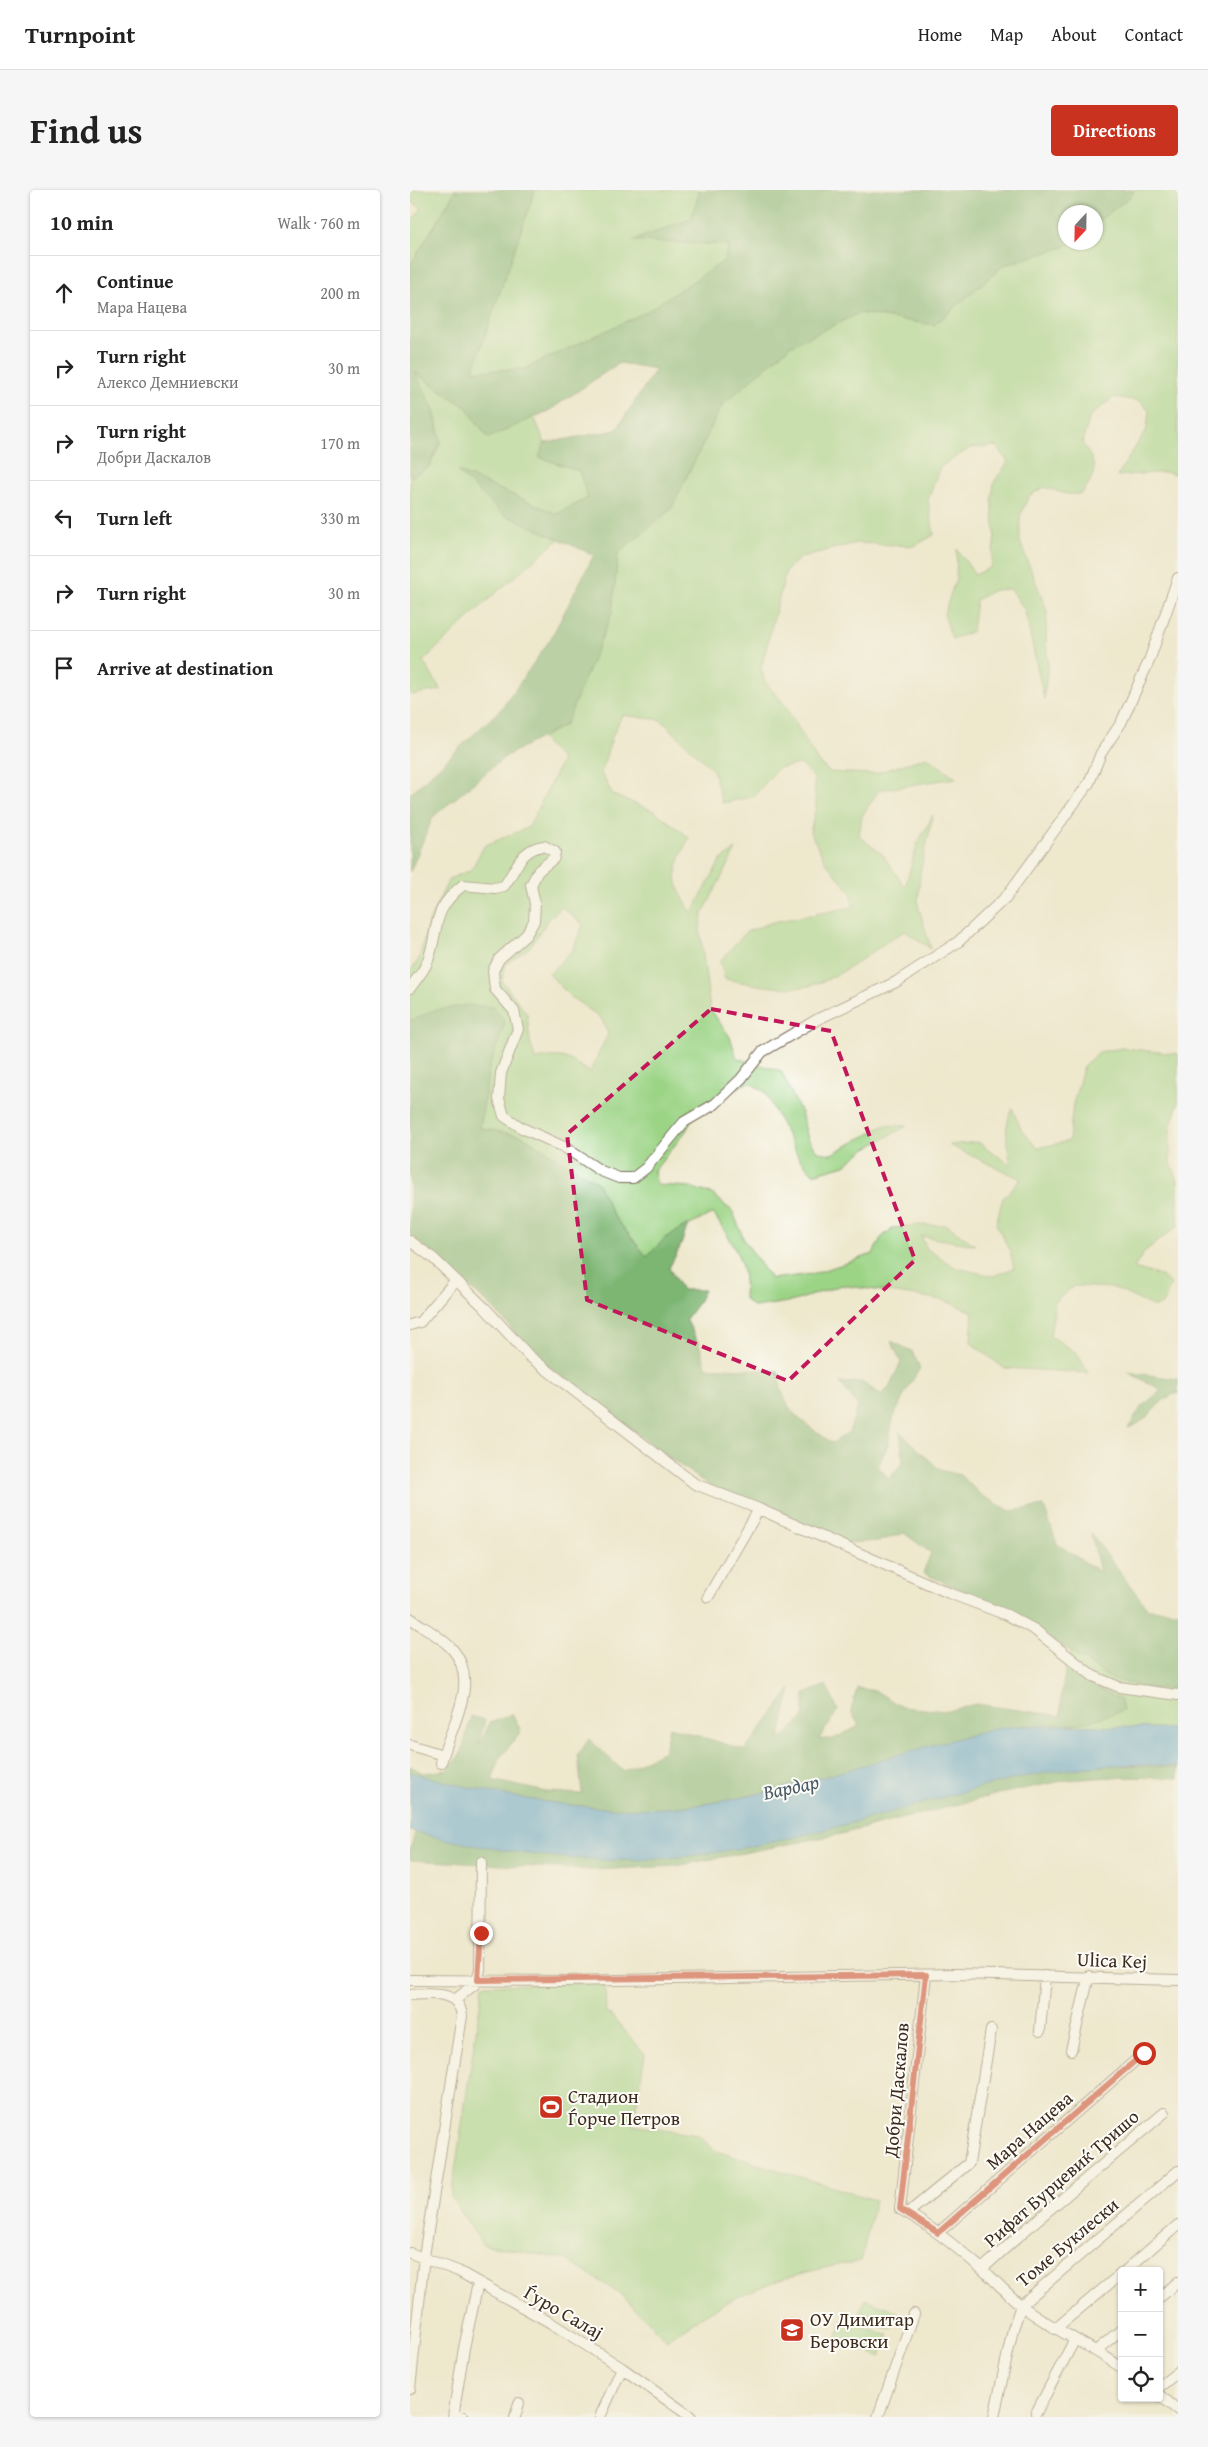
<!DOCTYPE html>
<meta charset="utf-8">
<style>
body{margin:0;font-family:"Gentium Book Plus",serif;background:#f6f6f6;color:#222}
.controls{position:absolute;right:15px;bottom:15px;display:grid;overflow:hidden;border-radius:5px;box-shadow:0 1px 4px #0004}
.controls button{width:45px;height:45px;display:grid;place-items:center;padding:0;border:0;border-bottom:1px solid #e0e0e0;background:#fff;color:#222;font:25px sans-serif}
.compass{position:absolute;left:648px;top:15px;width:45px;height:45px;border-radius:50%;background:#fff;box-shadow:0 1px 4px #0004;rotate:202deg}
.stop{position:absolute;width:15px;height:15px;margin:-11px;border:4px solid #c8321e;border-radius:50%;background:#fff}
.stop.end{background:#c8321e;border-color:#fff;box-shadow:0 1px 5px #0008}
.list{margin:0;padding:0;list-style:none}
h2{display:flex;justify-content:space-between;align-items:center;height:65px;margin:0;padding:0 20px;font-size:21px}
h2 small{font-size:16px;font-weight:400;color:#767676}
.list li{display:grid;grid-template-columns:32px 1fr auto;gap:15px;align-items:center;box-sizing:border-box;height:75px;padding:0 20px;border-top:1px solid #e0e0e0}
.list b{display:block;font-size:19px;white-space:nowrap}
.list p{margin:0;font-size:16px;white-space:nowrap;color:#767676}
.list em{font-size:16px;font-style:normal;color:#767676}
.icon{flex:none;width:28px;height:28px;fill:none;stroke:currentColor;stroke-width:2;stroke-linecap:round;stroke-linejoin:round}
.map{position:relative;flex:none;width:768px;height:2227px;overflow:hidden;border-radius:5px}
header{display:flex;align-items:center;gap:30px;box-sizing:border-box;height:70px;padding:0 25px;background:#fff;border-bottom:1px solid #e0e0e0}
header strong{font-size:24px}
nav{display:flex;gap:28px;margin-inline-start:auto;font-size:18px}
.intro{display:flex;align-items:center;justify-content:space-between;box-sizing:border-box;height:120px;padding:0 30px}
h1{margin:0;font-size:35px}
.button{padding:12px 22px;border-radius:5px;background:#c8321e;color:#fff;font-size:18px;font-weight:700}
main{display:flex;gap:30px;padding:0 30px}
aside{flex:1;background:#fff;border-radius:5px;box-shadow:0 1px 4px #0004}
.map>svg:first-child{display:block}
.green{fill:#9cd486;stroke:#6c7f52;fill-rule:evenodd}
.forest{fill:#7db673;stroke:#5c7048}
.water{fill:#5ba4d2;stroke:#4b6778}
.lines{fill:none;stroke-linecap:round;stroke-linejoin:round}
.minor-casing{stroke:#7a6c5b;stroke-width:12}
.minor{stroke:#fff;stroke-width:10}
.route{stroke:#c8321e;stroke-width:6}
.marked{fill:none;stroke:#c2185b;stroke-width:4;stroke-dasharray:10 6;stroke-linejoin:round}
.labels{text-anchor:middle;stroke-width:4;stroke-linejoin:round;paint-order:stroke}
.street-label{font-size:19px;fill:#3b2a1e;stroke:#fdfcf7}
.poi-label{font-size:19px;fill:#3b2a1e;stroke:#fdfcf7;text-anchor:start}
.water-label{font-size:20px;font-style:italic;fill:#485b66;stroke:#fdfcf7}
</style>
<header>
<strong>Turnpoint</strong>
<nav><a>Home</a><a>Map</a><a>About</a><a>Contact</a></nav>
</header>
<div class="intro"><h1>Find us</h1><a class="button">Directions</a></div>
<main>
<aside>
<h2>10 min<small>Walk · 760 m</small></h2>
<ul class="list">
<li><svg class="icon" aria-label="ahead" viewBox="0 0 24 24"><path d="M12 20V5M6 11l6-6 6 6"/></svg><div><b>Continue</b><p>Мара Нацева</p></div><em>200 m</em></li>
<li><svg class="icon" aria-label="right" viewBox="0 0 24 24"><path d="M7 20v-9h11M14 6l5 5-5 5"/></svg><div><b>Turn right</b><p>Алексо Демниевски</p></div><em>30 m</em></li>
<li><svg class="icon" aria-label="right" viewBox="0 0 24 24"><path d="M7 20v-9h11M14 6l5 5-5 5"/></svg><div><b>Turn right</b><p>Добри Даскалов</p></div><em>170 m</em></li>
<li><svg class="icon" aria-label="left" viewBox="0 0 24 24"><path d="M17 20v-9H6M10 6l-5 5 5 5"/></svg><div><b>Turn left</b></div><em>330 m</em></li>
<li><svg class="icon" aria-label="right" viewBox="0 0 24 24"><path d="M7 20v-9h11M14 6l5 5-5 5"/></svg><div><b>Turn right</b></div><em>30 m</em></li>
<li><svg class="icon" aria-label="arrive" viewBox="0 0 24 24"><path d="M6 21V4h12l-3 4 3 4H6"/></svg><div><b>Arrive at destination</b></div></li>
</ul>
</aside>
<div class="map">
<svg width="768" height="2227" viewBox="0 0 768 2227">
<rect width="100%" height="100%" fill="#fdfcf7"/>
<filter id="ink" filterUnits="userSpaceOnUse"><feTurbulence type="fractalNoise" baseFrequency=".02" numOctaves="2"/><feDisplacementMap in="SourceGraphic" scale="10" xChannelSelector="R" yChannelSelector="G"/><feConvolveMatrix kernelMatrix="1 2 1 2 8 2 1 2 1" color-interpolation-filters="sRGB"/></filter>
<filter id="wash" filterUnits="userSpaceOnUse"><feTurbulence type="fractalNoise" baseFrequency=".0096" numOctaves="4" result="noise"/><feDisplacementMap in="SourceGraphic" scale="20" xChannelSelector="R" yChannelSelector="G"/><feGaussianBlur stdDeviation="1.12" result="paint"/><feColorMatrix in="noise" values="0 0 0 0 0 0 0 0 0 0 0 0 0 0 0 0 0 1.4 0 .05"/><feComposite in="paint" operator="in"/></filter>
<g filter="url(#wash)">
<rect width="100%" height="100%" fill="#eee8cd"/>
<!-- green -->
<path class="green" d="M0,0H46L0,76V33L12,18L0,11Z
M125,0H290L281,29L224,50L319,55L314,71L237,122L114,179L62,181Z
M723,0H768V285L756,282L707,286L737,239L739,221L730,211L704,207L680,226L672,253C687,275 689,282 671,304H656L634,297L619,306L610,326V352L637,421L636,452L638,473L634,509L615,421L601,399L584,400L566,410L562,442L542,449L534,424L546,388L547,359L565,385L581,377L585,346L582,309L584,292L598,272L586,256L560,258L530,277L518,310L524,345L504,356L446,353L391,367L376,381L351,478L355,492L375,515L408,572L420,582L463,584L517,567L546,588L469,600L452,626L449,646L473,665L495,697L507,655L523,625L510,683L508,715L521,759L495,741C465,757 439,783 406,794C378,803 343,794 315,789L310,771L336,742L363,732L443,717L441,702L416,673L400,642L406,617L404,588L391,574L368,578L343,607L312,613L303,580L251,530L212,525L202,547L191,583L203,605L244,621L279,647C263,682 260,689 282,723L310,671L326,659L292,725L290,740L300,819L320,847L327,868L371,881L391,923L398,949L408,962L422,964L475,935L497,936L455,959L435,975L403,984L389,968L355,902L339,892L288,918L276,941L244,981L247,995L279,997L302,1004L323,1022L334,1050L361,1089L403,1084L463,1064L471,1048L483,1038L508,1035H537L565,1055L511,1046L517,1059L546,1078L583,1086L604,1078L600,1061L586,1034L593,1008L611,989L539,955L568,952L601,975C597,952 593,941 602,918L611,939L627,958L659,951L663,914L674,875L689,862L712,858L768,864V913L760,938V971L768,991V1036L735,1061L724,1078L751,1086L761,1094L752,1115L744,1117L704,1098L664,1096L645,1111L640,1146L667,1163L678,1183L594,1178L561,1153L563,1122L533,1110L432,1095L384,1111L344,1117L334,1109C337,1070 323,1054 303,1023L255,1048L238,1068L203,1025L187,992L112,946L70,938L79,878L95,832L0,831V782L9,769L18,733L39,689L61,680L74,656L119,637L152,570L131,548L155,535L202,423L208,363L261,319L312,215L380,156L449,123L524,135L594,75L654,57L660,53L686,52V33L722,5ZM152,717L173,735L163,759L139,784L161,807L191,828L198,844L180,882C155,867 156,864 125,869L120,851L117,824L92,791L96,774L119,758L138,730Z
M4,182L57,218L78,248L124,227L135,253L129,267L169,281L178,308L147,324L49,282L93,324L149,349L81,407L13,471L31,500L0,505V287L19,277L31,252L24,220Z
M661,1462L742,1498H768V1539L656,1535L693,1527L711,1510L677,1493L657,1473Z
M195,1793L196,1824L201,1825L235,1864L223,1935L287,1945L306,1961L465,2010L451,2071C369,2085 325,2102 256,2150L214,2107L158,2070L72,2054L41,2007L73,1795Z
M455,2109L487,2121L481,2139L448,2127Z
M433,2129L478,2145L471,2167L425,2151Z"/>
<!-- forest -->
<path class="forest" d="M46,0H125L63,181L114,179L236,122L314,71L319,55L223,51L281,29L290,0H723L722,5L686,33V22H656V52L660,53L654,57L594,75L524,135L449,123L380,156L312,215L261,319L208,363L202,423L156,534L96,566L23,627L0,682V604L92,518L140,450L184,365L93,324L47,281L147,324L178,308L169,281L129,267L135,253L206,240L246,179L209,173L140,220L78,248L57,218L5,182L24,220L30,252L19,277L0,287V76Z
M57,815L83,817L95,832L79,878L70,938L112,946L187,992L203,1025L237,1067L255,1048L278,1034L271,1055L259,1078L272,1100H294L287,1114L276,1129L291,1159L296,1177L368,1181C373,1224 390,1229 422,1253L439,1242L448,1216L430,1193L451,1192L471,1204L479,1198L491,1172L481,1151L502,1161L510,1178L495,1203L483,1229L478,1255L468,1276L479,1289L493,1272L490,1242L530,1280L550,1285L571,1305L601,1321L634,1316L647,1354L690,1382L681,1344L738,1419L768,1421V1498H742L703,1490L618,1433L587,1415L513,1383L521,1363L494,1343L470,1351L436,1353L345,1311L303,1298L255,1265L125,1166L84,1119L0,1044V831L22,821Z
M717,1182L768,1189V1203C746,1208 742,1231 718,1238L732,1216L752,1200Z
M657,1473L677,1493L711,1510L713,1520C694,1527 674,1534 655,1535C631,1537 607,1534 583,1540C478,1564 376,1607 268,1617C181,1625 84,1606 0,1582V1576L13,1583L37,1580L52,1562L61,1526L75,1530L68,1556L80,1533L102,1524L111,1541L89,1570L82,1590L136,1602L172,1604L168,1565L179,1549L213,1581L254,1561L259,1537L335,1560L381,1499L369,1551L393,1528L395,1504L416,1495L428,1520L409,1549H423L449,1536L441,1521L447,1498L466,1501L492,1517L537,1521L566,1514L651,1526V1505Z
M703,1575L768,1577V1588L703,1587L657,1590L593,1603L431,1644L266,1676L182,1680L0,1670V1659L6,1642C88,1659 172,1676 257,1668C344,1660 430,1636 515,1612C552,1602 590,1590 628,1583C653,1579 678,1577 703,1575Z"/>
<!-- water -->
<path class="water" d="M656,1535L768,1539V1577C655,1564 549,1605 441,1633C381,1649 319,1663 257,1668C175,1676 79,1661 0,1641V1582C84,1606 181,1625 269,1617C353,1609 434,1580 515,1557C538,1550 561,1546 584,1539L606,1536Z"/>
</g>
<g filter="url(#ink)">
<g class="lines">
<defs>
<path id="minor" d="M0,798C5,791 12,783 16,775C31,741 18,723 53,695L85,698L94,696C106,680 111,658 134,656L145,662L144,668L128,681L121,695L125,714L124,731L116,745L89,769L83,781L85,799L104,821L108,839L91,883L89,909L94,926L112,938L154,957L191,981L209,988H223L236,978L274,932L305,914L331,889L352,862L408,829L486,792L548,752L596,707L679,593L691,563L711,533L739,471L768,388
M0,1051L23,1068L75,1118L119,1166L285,1294L349,1319L539,1403L597,1425L625,1440L683,1486L709,1497L768,1505
M0,1135L10,1132L45,1091
M298,1407L349,1319
M0,1428C14,1438 32,1447 43,1460C71,1493 39,1539 31,1573
M0,1555L33,1565
M516,1785L490,2019C520,2035 547,2057 573,2080C586,2091 598,2105 612,2116C643,2140 680,2155 712,2178
M0,1790L153,1791L545,1784L768,1790
M0,1805C20,1804 49,1799 52,1826L14,2066L0,2199
M45,1810L65,1794L70,1780L71,1672
M630,1841L635,1786
M661,1860L679,1786
M498,2023L559,1973L581,1840
M528,2043L734,1863
M0,2063L48,2081L141,2133L212,2178L281,2227
M572,2079L620,2036L754,1923
M715,2081L768,2035
M749,2108L768,2092
M645,2139L712,2083
M687,2160L712,2139
M749,2197L768,2182
M749,2205L768,2220
M626,2223L665,2149
M44,2225L54,2227
M43,2227L54,2158L68,2093
M105,2227L109,2213
M190,2227L212,2178
M468,2227L504,2124
M584,2227L603,2139L611,2115L768,1981"/>
</defs>
<!-- minor casing -->
<use href="#minor" class="minor-casing"/>
<!-- minor -->
<use href="#minor" class="minor"/>
</g>
</g>
<g class="lines" filter="url(#ink)">
<!-- route -->
<path class="route" d="M71,1743L68,1790L516,1785L490,2019L528,2043L734,1863"/>
</g>
<!-- marked area -->
<path d="M0 0H768V2227H0ZM301,819L421,841L505,1070L378,1191L177,1110L157,944Z" fill="#eee8cd" fill-opacity=".55" fill-rule="evenodd"/>
<path class="marked" d="M301,819L421,841L505,1070L378,1191L177,1110L157,944Z"/>
<!-- icons -->
<defs>
<symbol id="stadium-square" viewBox="-11 -11 22 22"><rect x="-9" y="-9" width="18" height="18" rx="4" fill="#c8321e" stroke="#fdfcf7"/><path d="M0-5a6.5 5 0 1 0 0 10a6.5 5 0 1 0 0-10ZM-3.5-1.8h7v3.6h-7Z" fill="#fff"/></symbol>
<symbol id="school-square" viewBox="-11 -11 22 22"><rect x="-9" y="-9" width="18" height="18" rx="4" fill="#c8321e" stroke="#fdfcf7"/><path d="M0-5L7-2L0 1L-7-2ZM-4 1L0 2.5L4 1V4Q0 6-4 4Z" fill="#fff"/></symbol>
</defs>
<g fill-rule="evenodd">
<use href="#stadium-square" x="127" y="1903" width="28" height="28"/>
<use href="#school-square" x="368" y="2126" width="28" height="28"/>
</g>
<g class="labels">
<!-- street labels -->
<g class="street-label">
<text transform="translate(702 1770) rotate(2)" y="7">Ulica Kej</text>
<text transform="translate(486 1900) rotate(-85)" y="7">Добри Даскалов</text>
<text transform="translate(619 1940) rotate(-41)" y="7">Мара Нацева</text>
<text transform="translate(651 1988) rotate(-41)" y="7">Рифат Бурџевиќ Тришо</text>
<text transform="translate(657 2052) rotate(-40)" y="7">Томе Буклески</text>
<text transform="translate(154 2122) rotate(30)" y="7">Ѓуро Салај</text>
</g>
<!-- poi labels -->
<g class="poi-label">
<text x="158" y="1913">Стадион<tspan x="158" dy="22">Ѓорче Петров</tspan></text>
<text x="400" y="2136">ОУ Димитар<tspan x="400" dy="22">Беровски</tspan></text>
</g>
<!-- water labels -->
<g class="water-label">
<text transform="translate(381 1597) rotate(-12)" y="7">Вардар</text>
</g>
</g>
</svg>
<div class="controls">
<button>+</button>
<button>−</button>
<button><svg class="icon" aria-label="locate" viewBox="0 0 24 24"><circle cx="12" cy="12" r="6"/><path d="M12 2v4M12 18v4M2 12h4M18 12h4"/></svg></button>
</div>
<svg class="compass" viewBox="-18 -18 36 36"><path d="M0-13l5 13h-10z" fill="#e53935"/><path d="M0 13l5-13h-10z" fill="#767676"/></svg>
<div class="stop" style="left:734px;top:1863px"></div>
<div class="stop end" style="left:71px;top:1743px"></div>
</div>
</main>
